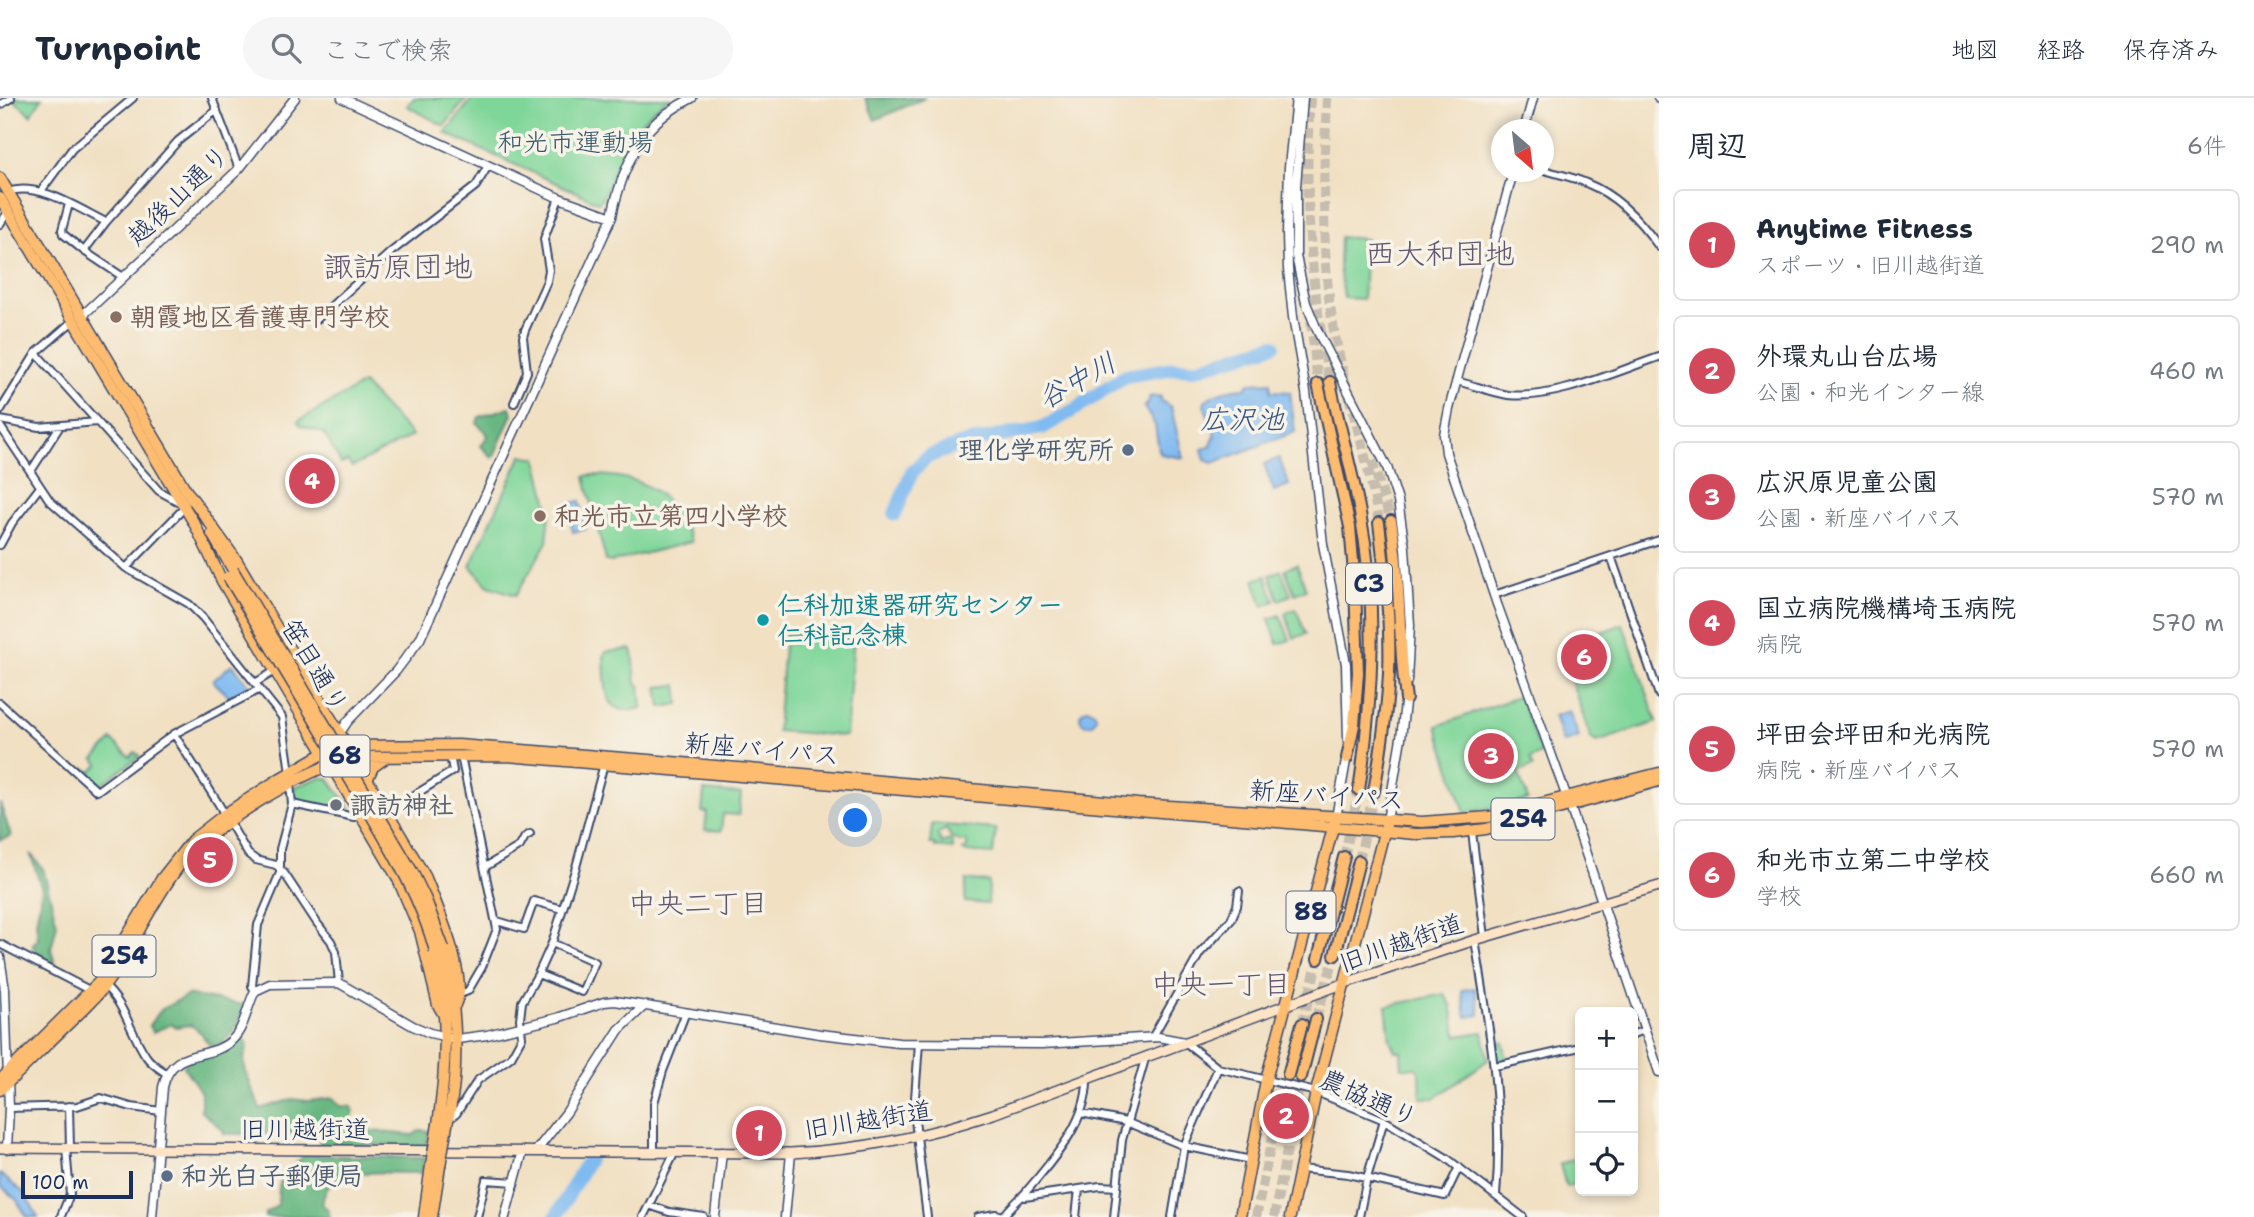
<!DOCTYPE html>
<html lang="ja">
<meta charset="utf-8">
<style>
body{margin:0;font-family:"Shantell Sans","Klee One",sans-serif;background:#f6f6f7;color:#1f2937}
.controls{position:absolute;right:21px;bottom:21px;display:grid;overflow:hidden;border-radius:10px;box-shadow:0 4px 10px #0003}
.controls button{width:63px;height:63px;display:grid;place-items:center;padding:0;border:0;border-bottom:2px solid #e0e1e3;background:#fff;color:#1f2937;font:35px sans-serif}
.compass{position:absolute;left:1491px;top:21px;width:63px;height:63px;border-radius:50%;background:#fff;box-shadow:0 4px 10px #0003;rotate:152deg}
.scale{position:absolute;left:21px;bottom:18px;width:112px;box-sizing:border-box;padding-left:7px;border:4px solid #1b2f5e;border-top:0;font-size:19px;line-height:24px;white-space:nowrap;color:#1b2f5e;-webkit-text-stroke:5px #f7f3e8;paint-order:stroke}
.you{position:absolute;left:856px;top:723px;width:24px;height:24px;margin:-18px;border:5px solid #fff;border-radius:50%;background:#1a73e8;box-shadow:0 0 0 10px #1a73e833}
.badge{display:grid;place-items:center;width:46px;height:46px;border-radius:50%;background:#d1495b;color:#fff;font-size:23px;font-weight:700}
.pin{position:absolute;translate:-50% -50%;border:4px solid #fff;box-shadow:0 2px 7px #0006}
.list{margin:0;padding:0;list-style:none}
h2{display:flex;justify-content:space-between;align-items:center;height:91px;margin:0;padding:0 28px;font-size:30px}
h2 small{font-size:23px;font-weight:400;color:#747a83}
.list li{display:grid;grid-template-columns:46px 1fr auto;gap:21px;align-items:center;box-sizing:border-box;height:112px;margin:0 14px 14px;padding:0 14px;border:2px solid #e0e1e3;border-radius:10px}
.list b{display:block;font-size:26px;white-space:nowrap}
.list p{margin:0;font-size:23px;white-space:nowrap;color:#747a83}
.list em{font-size:23px;font-style:normal;color:#747a83}
.icon{flex:none;width:38px;height:38px;fill:none;stroke:currentColor;stroke-width:2;stroke-linecap:round;stroke-linejoin:round}
.map{position:relative;flex:none;width:1659px;height:1119px;overflow:hidden}
header{display:flex;align-items:center;gap:42px;box-sizing:border-box;height:98px;padding:0 35px;background:#fff;border-bottom:2px solid #e0e1e3}
header strong{font-size:33px}
nav{display:flex;gap:38px;margin-inline-start:auto;font-size:24px}
.search{width:490px;height:63px;background:#f6f6f7;display:flex;align-items:center;gap:18px;box-sizing:border-box;padding:0 24px;border-radius:38px;color:#747a83;font-size:26px}
main{display:flex}
aside{flex:1;background:#fff}
.map>svg:first-child{display:block}
.green{fill:#7fd699;stroke:#4d827c;stroke-width:2}
.forest{fill:#67b781;stroke:#417370;stroke-width:2}
.water{fill:#7fbaf1;stroke:#4d74a8;stroke-width:2}
.lines{fill:none;stroke-linecap:round;stroke-linejoin:round}
.river{stroke:#7fbaf1;stroke-width:14}
.motorway-tunnel{stroke:#c6bdae;stroke-width:10;stroke-dasharray:10 5;stroke-linecap:butt}
.minor-casing{stroke:#3b4a6d;stroke-width:10}
.tertiary-casing{stroke:#3b4a6d;stroke-width:11}
.secondary-casing{stroke:#3b4a6d;stroke-width:12}
.primary-casing{stroke:#3b4a6d;stroke-width:13}
.trunk-casing{stroke:#3b4a6d;stroke-width:13}
.motorway-casing{stroke:#3b4a6d;stroke-width:14}
.minor{stroke:#fff;stroke-width:6}
.tertiary{stroke:#fff;stroke-width:8}
.secondary{stroke:#fee4c6;stroke-width:9}
.primary{stroke:#fdbc70;stroke-width:10}
.trunk{stroke:#fdbc70;stroke-width:10}
.motorway{stroke:#fdbc70;stroke-width:10}
.primary-bridge-casing{stroke:#3b4a6d;stroke-width:13;stroke-linecap:butt}
.primary-bridge{stroke:#fdbc70;stroke-width:10}
.education-dot{fill:#8d6e63;stroke:#f7f3e8;stroke-width:2.5}
.service-dot{fill:#5c6f8a;stroke:#f7f3e8;stroke-width:2.5}
.culture-dot{fill:#0f9aa8;stroke:#f7f3e8;stroke-width:2.5}
.worship-dot{fill:#6b7280;stroke:#f7f3e8;stroke-width:2.5}
.labels{text-anchor:middle;stroke-width:7;stroke-linejoin:round;paint-order:stroke}
.shield{fill:#f7f3e8;stroke:#5d6a87;stroke-width:2}
.shield-label{font-size:24px;font-weight:bold;fill:#1b2f5e}
.park-label{font-size:26px;fill:#34596d;stroke:#f7f3e8}
.street-label{font-size:26px;fill:#1b2f5e;stroke:#f7f3e8}
.education-label{font-size:26px;font-weight:bold;fill:#785e54;stroke:#f7f3e8;text-anchor:start}
.service-label{font-size:26px;font-weight:bold;fill:#4e5e75;stroke:#f7f3e8;text-anchor:end}
.culture-label{font-size:26px;font-weight:bold;fill:#0d838f;stroke:#f7f3e8;text-anchor:start}
.worship-label{font-size:26px;font-weight:bold;fill:#5b616d;stroke:#f7f3e8;text-anchor:start}
.water-label{font-size:28px;font-style:italic;fill:#345283;stroke:#f7f3e8}
.neighbourhood-label{font-size:28px;fill:#62566e;stroke:#f7f3e8}
.quarter-label{font-size:30px;fill:#62566e;stroke:#f7f3e8}
</style>
<header>
<strong>Turnpoint</strong>
<div class="search"><svg class="icon" aria-label="search" viewBox="0 0 24 24"><circle cx="10" cy="10" r="6"/><path d="M15 15l6 6"/></svg>ここで検索</div>
<nav><a>地図</a><a>経路</a><a>保存済み</a></nav>
</header>
<main>
<div class="map">
<svg width="1659" height="1119" viewBox="0 0 1659 1119">
<rect width="100%" height="100%" fill="#f7f3e8"/>
<filter id="ink" filterUnits="userSpaceOnUse"><feTurbulence type="fractalNoise" baseFrequency=".0143" numOctaves="2"/><feDisplacementMap in="SourceGraphic" scale="14" xChannelSelector="R" yChannelSelector="G"/><feConvolveMatrix kernelMatrix="1 2 1 2 8 2 1 2 1" color-interpolation-filters="sRGB"/></filter>
<filter id="wash" filterUnits="userSpaceOnUse"><feTurbulence type="fractalNoise" baseFrequency=".00686" numOctaves="4" result="noise"/><feDisplacementMap in="SourceGraphic" scale="28" xChannelSelector="R" yChannelSelector="G"/><feGaussianBlur stdDeviation="1.57" result="paint"/><feColorMatrix in="noise" values="0 0 0 0 0 0 0 0 0 0 0 0 0 0 0 0 0 1.4 0 .05"/><feComposite in="paint" operator="in"/></filter>
<g filter="url(#wash)">
<rect width="100%" height="100%" fill="#f1e0c2"/>
<!-- green -->
<path class="green" d="M15,0H42L31,17L13,1Z
M414,0H467L444,28L407,8Z
M473,0H669C630,27 619,58 603,100L598,104L445,35Z
M1340,139L1366,141L1363,201L1344,200L1339,170Z
M363,286L412,338L352,369L348,363L341,366L324,335L300,327L298,323Z
M522,357L537,360L550,415L547,444L516,497L488,488L470,468Z
M589,377C641,376 673,394 691,444L611,464L606,463L585,379Z
M1297,466L1306,491L1295,496L1285,471Z
M1281,472L1291,497L1279,502L1270,477Z
M1266,478L1275,503L1263,508L1254,482Z
M1296,511L1306,536L1294,540L1285,515Z
M1280,517L1290,542L1278,546L1269,521Z
M1623,526L1657,624L1597,644L1591,641L1560,549Z
M785,535L854,540L846,638L777,633Z
M631,551L633,554L636,586L640,587L642,610C601,622 606,587 604,557L606,554Z
M677,587L679,606L661,609L658,589Z
M1520,598L1541,656L1530,661L1533,669L1518,674L1528,702L1465,715L1437,628Z
M112,642L130,659L135,654L140,658L102,686H98L82,673L85,670L91,674L99,666L94,661Z
M319,680H328L353,713L349,716L295,704L294,689Z
M704,693L741,696L739,717L723,716L721,733L705,732L707,714H702Z
M932,726L996,731L993,756L966,754L963,752L967,750V743L959,744L956,740L953,742L946,731L937,736L942,745L949,742L953,747V751L935,749V746H930Z
M966,782L989,784L988,806L965,804Z
M1444,896L1451,907L1457,938L1483,934L1488,962L1435,1000H1421L1420,975L1416,970H1402L1401,953H1395L1390,942L1386,908Z
M1503,944L1507,961L1499,964L1497,963L1493,946Z
M1580,1059V1084L1566,1089L1560,1066Z"/>
<!-- forest -->
<path class="forest" d="M865,0H925L875,22Z
M510,309L512,316L493,360L481,348L488,337L477,325L479,319Z
M0,705L11,738L0,742Z
M30,755L43,771L57,826L51,851L57,872L44,865L32,847L38,841L36,824L42,791Z
M188,897L244,907C239,927 233,943 211,949L200,934L191,927L176,929L172,926L153,934L149,927L162,911Z
M241,939C252,947 244,952 244,963C244,976 256,998 260,1011L293,1001L308,1003L333,1000L340,1008L351,1009L354,1013L349,1026L351,1031L413,1037L420,1032L429,1033L427,1048L320,1046L319,1035L224,1036L223,1032L201,1013V994L183,968L192,962L222,953Z
M304,1057L424,1060L422,1075C401,1076 350,1070 334,1082C326,1089 324,1097 322,1106L328,1112L330,1119H265L266,1115L278,1107C278,1091 279,1079 291,1069C296,1065 300,1063 304,1057Z"/>
<!-- water -->
<path class="water" d="M1271,284V293L1290,294L1295,334L1213,365L1205,362L1202,351L1210,349L1215,337L1204,307L1205,303C1216,293 1232,291 1245,290L1249,285Z
M1159,298L1161,299V303L1171,309L1183,360L1161,356L1159,352L1155,327L1144,309L1149,304V299Z
M1279,360L1289,387L1274,393L1264,366Z
M580,403L586,431L573,434L567,406Z
M232,566L249,587L248,593L233,602L213,583Z
M1080 619a8 8 0 1 1 16 0a8 8 0 1 1-16 0Z
M1569,613L1579,639L1563,645L1554,618Z
M1475,890L1480,917L1466,919L1462,892Z
M0,1076L24,1095L38,1119H27L16,1101L0,1088Z"/>
<g class="lines">
<!-- river -->
<path class="river" d="M895,416L912,374L927,359L965,345L1042,330L1079,309L1125,278L1174,270L1195,271L1274,247
M556,1119L589,1060"/>
</g>
</g>
<g filter="url(#ink)">
<g class="lines">
<!-- motorway-tunnel -->
<path class="motorway-tunnel" d="M1310,0C1303,96 1311,190 1330,284
M1327,0C1324,78 1320,156 1334,233C1346,298 1369,360 1379,425
M1311,223L1318,286
M1372,363L1391,423
M1344,759L1359,692
M1359,763L1374,693
M1316,921L1335,857
M1302,926L1318,861
M1256,1119L1268,1059L1288,977
M1274,1119L1301,979"/>
<defs>
<path id="minor" d="M212,0L239,71
M0,7L11,0
M1544,72C1557,76 1573,79 1586,85C1616,97 1641,123 1659,149
M41,93L72,51L133,0
M8,94C38,83 79,111 106,124
M69,106L62,132L63,136L84,153L123,179
M0,126L8,114
M84,153L106,124L178,43L217,12
M317,221L391,154L476,88L488,68
M74,222L36,255L159,393L186,408L126,470
M1456,283C1473,287 1491,294 1508,297C1554,302 1615,274 1659,259
M514,305L527,274L523,239L525,232L547,183L549,172L544,141L559,100
M0,313L36,255
M0,322L39,329L97,324
M0,328L50,403L126,470L189,506L203,520L282,619L290,674
M31,373L60,328
M0,447L12,425L40,389
M1611,458L1659,597
M1494,497L1659,442
M255,585L275,573
M260,591L174,636L218,705L248,756L256,762L276,767L284,775L317,825L331,843L336,854L339,885
M0,605L97,693L174,636
M292,706L354,719L360,717
M387,714L453,673L450,658
M1472,734L1485,839
M485,769L520,748L525,739L530,736
M497,823L524,831L534,803L562,811
M1475,842C1489,927 1504,1011 1496,1097
M0,846L91,893
M538,876L582,894L595,864L552,845
M102,886C125,904 130,935 146,958C151,966 160,971 167,976
M255,893L252,888L258,827L280,775V751L292,706L290,686
M460,896L468,893L482,869L497,831L461,658
M1633,936L1645,932
M1152,940L1200,855L1231,822L1237,808L1239,793
M1185,944L1218,970L1316,994L1384,1022L1445,1059L1523,1119
M919,945L914,1014L927,1119
M1495,968L1580,949
M69,1008L70,1050
M9,1010L77,1008L101,1000L131,1009L161,1013
M1081,1015L1126,1024L1184,1048L1251,1062
M449,1021L456,1016L478,982L511,959L522,939L520,921L522,904L538,876L552,845L576,769L604,666
M654,1054V1005L663,973L686,914
M1300,1071L1348,1076L1445,1098L1459,1069
M1022,1098L1025,1099L1100,1088L1117,1089
M649,1107L669,1114L704,1119
M61,1118L70,1096L66,1050
M477,1119L486,1082L515,1084
M643,1119L675,1054
M978,1119L996,1116L1003,1118
M1003,1119C1009,1110 1018,1103 1025,1095C1051,1064 1088,1024 1087,981
M1076,1119L1079,1091
M1114,1119L1122,1042L1145,961
M1172,1119L1184,1048L1218,970
M1359,1119L1367,1080L1384,1022"/>
<path id="tertiary" d="M342,0L559,100L612,119
M1296,0L1289,69L1287,136L1288,171L1293,219L1306,294L1323,446L1346,566L1348,641
M1303,0L1296,88V158L1306,205L1318,234L1387,369L1398,403L1405,450L1410,527L1407,583
M1658,0L1659,1
M1524,32L1533,0
M1513,74L1449,311L1444,337L1446,355L1497,506L1570,708L1659,974
M82,218L239,71L295,0
M337,639L348,623L396,573L420,541L612,119C614,104 619,91 624,76C639,38 655,19 692,0
M1336,720L1347,657
M1387,723L1401,640L1406,596
M0,859L5,892L9,1010L7,1051
M536,1053L566,1015L619,932L645,907
M152,1119L163,989C172,947 210,964 232,942C245,930 247,908 255,893L270,886L339,885L413,928L430,935L457,941L487,937L557,920L604,904L615,903L820,936L899,945L1042,946L1158,939L1185,944
M505,1119L523,1053
M715,1119L722,1054
M785,1119L791,1055"/>
<path id="secondary" d="M0,1050L791,1055C864,1051 923,1039 993,1016L1345,885L1475,842L1659,788"/>
<path id="primary" d="M0,80L192,402
M0,100L197,430
M189,396L237,463L425,778C438,810 459,859 459,893C459,899 456,904 454,909
M195,427L222,483L397,779L420,833L438,907L445,919
M212,436L233,472
M444,851C456,909 461,968 447,1027
M435,853C448,912 447,967 438,1026
M424,1119L431,1067
M432,1119L440,1068
M1240,1119L1266,982L1335,722
M1290,1119L1316,994L1387,723"/>
<path id="trunk" d="M367,682L373,669L387,659
M0,982L99,884L162,780L192,742L225,716L279,681L324,655L347,648L459,647L649,662L1138,706L1422,724L1489,719L1659,675
M0,992C22,972 43,950 65,929C79,915 95,902 106,886C133,849 151,805 179,768C208,730 307,669 354,659L507,658L1416,736L1453,735L1486,731L1659,683"/>
<path id="motorway" d="M1330,284C1339,328 1352,371 1360,415C1378,507 1373,599 1359,692
M1318,286L1350,429L1355,486L1358,575L1354,627L1347,660
M1391,423C1401,482 1398,542 1406,601
M1374,693C1381,654 1387,615 1389,575C1391,525 1385,474 1379,425
M1335,857L1359,763
M1318,861L1344,759
M1288,977L1302,926
M1301,979L1316,921"/>
</defs>
<!-- minor casing -->
<use href="#minor" class="minor-casing"/>
<!-- tertiary casing -->
<use href="#tertiary" class="tertiary-casing"/>
<!-- secondary casing -->
<use href="#secondary" class="secondary-casing"/>
<!-- primary casing -->
<use href="#primary" class="primary-casing"/>
<!-- trunk casing -->
<use href="#trunk" class="trunk-casing"/>
<!-- motorway casing -->
<use href="#motorway" class="motorway-casing"/>
<!-- minor -->
<use href="#minor" class="minor"/>
<!-- tertiary -->
<use href="#tertiary" class="tertiary"/>
<!-- secondary -->
<use href="#secondary" class="secondary"/>
<!-- primary -->
<use href="#primary" class="primary"/>
<!-- trunk -->
<use href="#trunk" class="trunk"/>
<!-- motorway -->
<use href="#motorway" class="motorway"/>
<defs>
<path id="primary-bridge" d="M233,472L412,773L426,802L444,851
M228,479C271,549 313,620 355,690C386,743 419,794 435,853
M431,1067L438,1026
M440,1068L447,1027"/>
</defs>
<!-- primary-bridge casing -->
<use href="#primary-bridge" class="primary-bridge-casing"/>
<!-- primary-bridge -->
<use href="#primary-bridge" class="primary-bridge"/>
</g>
</g>
<!-- markers -->
<g class="education-dot">
<circle cx="116" cy="219" r="7"/>
<circle cx="540" cy="418" r="7"/>
</g>
<g class="service-dot">
<circle cx="1128" cy="352" r="7"/>
<circle cx="167" cy="1078" r="7"/>
</g>
<circle class="culture-dot" cx="763" cy="522" r="7"/>
<circle class="worship-dot" cx="336" cy="707" r="7"/>
<g class="labels">
<!-- shield labels -->
<g class="shield">
<rect x="1346" y="465.5" width="46" height="41" rx="5"/>
<rect x="320.5" y="637.5" width="49" height="41" rx="5"/>
<rect x="1491.5" y="700.5" width="63" height="41" rx="5"/>
<rect x="1286.5" y="793.5" width="49" height="41" rx="5"/>
<rect x="92.5" y="837.5" width="63" height="41" rx="5"/>
</g>
<g class="shield-label">
<text x="1369" y="494">C3</text>
<text x="345" y="666">68</text>
<text x="1523" y="729">254</text>
<text x="1311" y="822">88</text>
<text x="124" y="866">254</text>
</g>
<!-- park labels -->
<g class="park-label">
<text x="575" y="53">和光市運動場</text>
</g>
<!-- street labels -->
<g class="street-label">
<text transform="translate(178 97) rotate(-44)" y="9">越後山通り</text>
<text transform="translate(315 568) rotate(59)" y="9">笹目通り</text>
<text transform="translate(762 651) rotate(5)" y="9">新座バイパス</text>
<text transform="translate(1327 697) rotate(4)" y="9">新座バイパス</text>
<text transform="translate(1401 845) rotate(-19)" y="9">旧川越街道</text>
<text transform="translate(1369 1000) rotate(24)" y="9">農協通り</text>
<text transform="translate(868 1022) rotate(-9)" y="9">旧川越街道</text>
<text x="305" y="1040">旧川越街道</text>
</g>
<!-- education labels -->
<g class="education-label">
<text x="130" y="228">朝霞地区看護専門学校</text>
<text x="554" y="427">和光市立第四小学校</text>
</g>
<!-- service labels -->
<g class="service-label">
<text x="1114" y="361">理化学研究所</text>
<text x="181" y="1087" text-anchor="start">和光白子郵便局</text>
</g>
<!-- culture labels -->
<g class="culture-label">
<text x="777" y="516">仁科加速器研究センター<tspan x="777" dy="30">仁科記念棟</tspan></text>
</g>
<!-- worship labels -->
<g class="worship-label">
<text x="350" y="716">諏訪神社</text>
</g>
<!-- water labels -->
<g class="water-label">
<text transform="translate(1077 282) rotate(-29)" y="10">谷中川</text>
<text x="1242" y="331">広沢池</text>
</g>
<!-- neighbourhood labels -->
<g class="neighbourhood-label">
<text x="698" y="815">中央二丁目</text>
<text x="1221" y="896">中央一丁目</text>
</g>
<!-- quarter labels -->
<g class="quarter-label">
<text x="1440" y="166">西大和団地</text>
<text x="398" y="179">諏訪原団地</text>
</g>
</g>
</svg>
<div class="controls">
<button>+</button>
<button>−</button>
<button><svg class="icon" aria-label="locate" viewBox="0 0 24 24"><circle cx="12" cy="12" r="6"/><path d="M12 2v4M12 18v4M2 12h4M18 12h4"/></svg></button>
</div>
<svg class="compass" viewBox="-18 -18 36 36"><path d="M0-13l5 13h-10z" fill="#e53935"/><path d="M0 13l5-13h-10z" fill="#747a83"/></svg>
<div class="scale">100 m</div>
<div class="you"></div>
<div class="pin badge" style="left:759px;top:1035px">1</div>
<div class="pin badge" style="left:1286px;top:1018px">2</div>
<div class="pin badge" style="left:1491px;top:658px">3</div>
<div class="pin badge" style="left:312px;top:383px">4</div>
<div class="pin badge" style="left:210px;top:762px">5</div>
<div class="pin badge" style="left:1584px;top:559px">6</div>
</div>
<aside>
<h2>周辺<small>6件</small></h2>
<ul class="list">
<li><span class="badge">1</span><div><b>Anytime Fitness</b><p>スポーツ · 旧川越街道</p></div><em>290 m</em></li>
<li><span class="badge">2</span><div><b>外環丸山台広場</b><p>公園 · 和光インター線</p></div><em>460 m</em></li>
<li><span class="badge">3</span><div><b>広沢原児童公園</b><p>公園 · 新座バイパス</p></div><em>570 m</em></li>
<li><span class="badge">4</span><div><b>国立病院機構埼玉病院</b><p>病院</p></div><em>570 m</em></li>
<li><span class="badge">5</span><div><b>坪田会坪田和光病院</b><p>病院 · 新座バイパス</p></div><em>570 m</em></li>
<li><span class="badge">6</span><div><b>和光市立第二中学校</b><p>学校</p></div><em>660 m</em></li>
</ul>
</aside>
</main>
